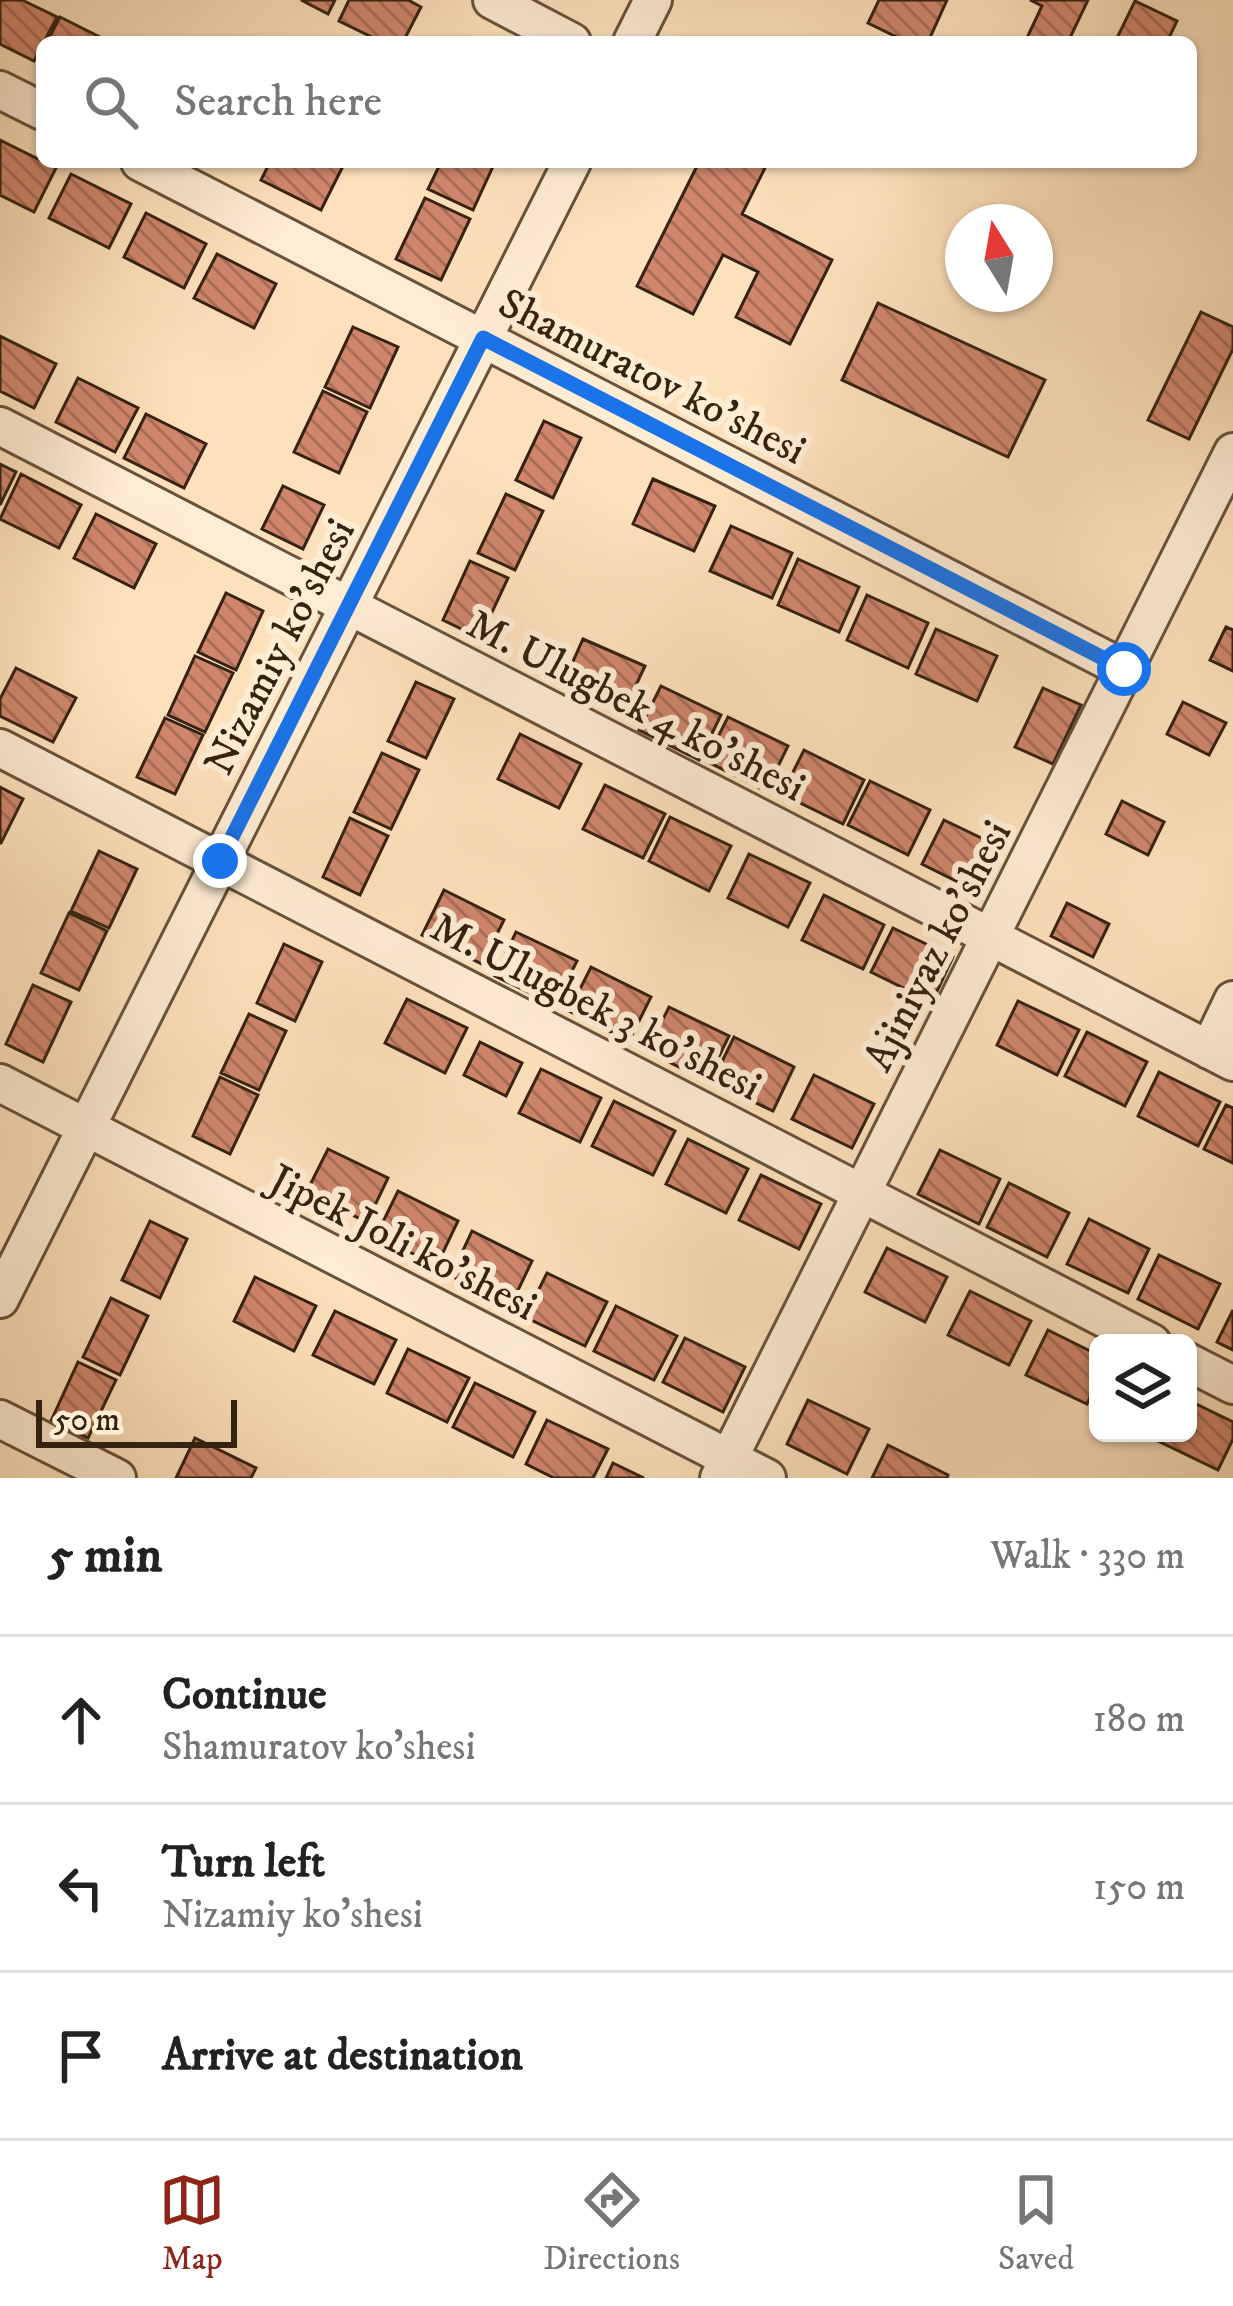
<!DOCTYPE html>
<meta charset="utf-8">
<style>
body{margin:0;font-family:"IM FELL DW Pica",serif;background:#f6f6f6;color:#222}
.controls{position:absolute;right:36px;bottom:36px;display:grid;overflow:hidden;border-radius:18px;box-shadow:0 3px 9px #0004}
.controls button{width:108px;height:108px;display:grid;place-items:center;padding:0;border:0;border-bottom:3px solid #e0e0e0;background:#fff;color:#222;font:60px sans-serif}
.compass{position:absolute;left:945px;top:204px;width:108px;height:108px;border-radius:50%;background:#fff;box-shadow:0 3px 9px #0004;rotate:349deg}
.scale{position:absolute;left:36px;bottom:30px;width:201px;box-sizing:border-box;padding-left:12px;border:6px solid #362210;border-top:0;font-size:33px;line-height:42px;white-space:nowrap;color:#362210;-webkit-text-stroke:9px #feecd3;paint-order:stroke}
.stop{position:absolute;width:36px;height:36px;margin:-27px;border:9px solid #1a73e8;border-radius:50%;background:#fff}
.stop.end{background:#1a73e8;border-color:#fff;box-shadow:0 3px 12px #0008}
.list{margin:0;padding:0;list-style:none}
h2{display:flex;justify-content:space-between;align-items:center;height:156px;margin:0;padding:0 48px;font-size:51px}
h2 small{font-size:39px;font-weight:400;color:#767676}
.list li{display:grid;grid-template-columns:78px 1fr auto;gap:36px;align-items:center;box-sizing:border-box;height:168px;padding:0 48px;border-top:3px solid #e0e0e0}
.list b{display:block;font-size:45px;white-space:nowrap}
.list p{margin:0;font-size:39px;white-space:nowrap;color:#767676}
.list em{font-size:39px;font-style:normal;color:#767676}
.icon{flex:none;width:66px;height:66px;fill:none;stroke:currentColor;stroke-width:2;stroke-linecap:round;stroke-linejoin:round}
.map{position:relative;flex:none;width:1233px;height:1478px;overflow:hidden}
.search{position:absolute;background:#fff;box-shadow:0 3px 9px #0004;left:36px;right:36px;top:36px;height:132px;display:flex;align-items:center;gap:30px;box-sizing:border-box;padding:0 42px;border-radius:18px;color:#767676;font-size:45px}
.sheet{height:660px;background:#fff}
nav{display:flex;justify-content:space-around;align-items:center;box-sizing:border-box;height:168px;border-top:3px solid #e0e0e0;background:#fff;font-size:33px;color:#767676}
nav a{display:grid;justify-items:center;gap:6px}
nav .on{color:#8f2418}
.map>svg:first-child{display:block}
.building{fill:url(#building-back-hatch);stroke:#362210;stroke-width:3}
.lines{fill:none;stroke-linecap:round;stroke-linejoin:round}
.minor-casing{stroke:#68523b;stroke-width:42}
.minor{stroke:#feecd3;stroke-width:36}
.route{stroke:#1a73e8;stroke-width:15}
.labels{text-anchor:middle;stroke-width:12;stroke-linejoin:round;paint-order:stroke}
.street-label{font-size:42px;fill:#362210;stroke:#feecd3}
</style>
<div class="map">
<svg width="1233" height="1478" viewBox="0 0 1233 1478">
<defs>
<pattern id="building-back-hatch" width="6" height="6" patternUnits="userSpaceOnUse" patternTransform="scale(3)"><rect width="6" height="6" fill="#cf866d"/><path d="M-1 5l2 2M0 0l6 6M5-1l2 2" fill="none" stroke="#a96d58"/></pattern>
</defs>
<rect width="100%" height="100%" fill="#fde1bc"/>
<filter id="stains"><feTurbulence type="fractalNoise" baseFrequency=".00167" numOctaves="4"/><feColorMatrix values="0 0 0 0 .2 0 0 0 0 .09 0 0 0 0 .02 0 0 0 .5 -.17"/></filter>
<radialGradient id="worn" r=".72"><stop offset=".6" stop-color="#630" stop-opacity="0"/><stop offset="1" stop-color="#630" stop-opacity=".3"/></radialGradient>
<!-- building -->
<path class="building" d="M0,0H22L57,17L34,61L0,44Z
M301,0H335L328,14Z
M349,0H408L421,7L403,42H382L339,21Z
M879,0H947L928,42H907L868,23Z
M1030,0H1088L1068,42H1025L1042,6Z
M1135,1L1177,21L1167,42H1115Z
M60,17L110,42H47Z
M0,140L56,168L34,212L0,195Z
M270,162H336L343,166L321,210L261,180Z
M441,162H495L473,210L428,189Z
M699,162H768L742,214L832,260L790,344L736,317L758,272L723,255L693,314L637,286Z
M71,174L131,204L109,248L49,218Z
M425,198L470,219L441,280L396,259Z
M146,213L206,244L184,288L124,257Z
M217,254L276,284L254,328L194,298Z
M878,303L1045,380L1008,457L842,380Z
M1201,312L1233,327V349L1189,439L1148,420Z
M353,327L398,347L370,408L325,387Z
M0,336L56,364L34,408L0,391Z
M78,378L138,408L115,452L56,422Z
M323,391L367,412L339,473L294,452Z
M146,414L206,444L184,488L124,458Z
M544,421L581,438L553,498L516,480Z
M0,464L16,472L0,505Z
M21,474L81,505L59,548L0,519Z
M653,479L715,506L694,551L633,524Z
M283,486L324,505L303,549L262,529Z
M506,494L543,511L515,570L478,553Z
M96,514L156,544L134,588L74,558Z
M731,526L792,553L772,598L710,571Z
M798,559L859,587L839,632L778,605Z
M470,561L508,578L480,638L443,620Z
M226,593L263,611L236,670L198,652Z
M867,595L928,623L908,668L847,640Z
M1226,627L1233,630V671L1210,660Z
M936,629L997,656L977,701L916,674Z
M583,639L645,666L624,711L563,684Z
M195,656L233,673L205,732L168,715Z
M16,668L76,698L53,742L0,716V699Z
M416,682L454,699L426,758L388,741Z
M661,686L721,715L699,760L639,730Z
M1043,688L1081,705L1053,764L1015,747Z
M1183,702L1226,723L1209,755L1167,734Z
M728,717L788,746L766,791L706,761Z
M165,718L203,735L175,794L137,777Z
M520,734L581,764L559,808L498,779Z
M804,750L864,780L843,824L782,794Z
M382,753L419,770L391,829L354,812Z
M870,781L930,810L908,855L848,825Z
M605,785L665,814L643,858L583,829Z
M0,787L23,799L1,843H0Z
M1122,801L1164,822L1148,855L1106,834Z
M670,817L731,846L709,891L649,861Z
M350,818L388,836L360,895L323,877Z
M944,820L1004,849L982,894L922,864Z
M99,851L137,869L109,928L71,911Z
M749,854L810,883L788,927L728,898Z
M444,890L504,920L482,964L422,935Z
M824,895L884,925L863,969L802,940Z
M1067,903L1109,924L1093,957L1051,936Z
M69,913L107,931L79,990L41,973Z
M893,928L953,957L932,1002L871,972Z
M516,932L577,961L555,1005L495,976Z
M284,944L322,962L295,1021L257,1003Z
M591,967L651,997L629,1041L569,1011Z
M33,985L71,1002L43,1062L6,1044Z
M407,999L467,1028L445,1073L385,1043Z
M1018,1001L1079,1030L1057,1075L997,1045Z
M669,1007L729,1036L707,1081L647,1051Z
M249,1014L286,1031L259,1090L221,1073Z
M1087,1032L1147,1062L1125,1106L1065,1076Z
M734,1037L794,1067L773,1111L712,1082Z
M480,1042L522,1063L506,1096L464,1075Z
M541,1069L601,1098L580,1142L519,1113Z
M1159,1072L1220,1102L1198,1146L1138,1116Z
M814,1075L874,1104L852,1148L792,1119Z
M220,1077L258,1095L230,1154L193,1136Z
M614,1101L675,1131L653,1175L592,1146Z
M1226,1105L1233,1108V1163L1204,1149Z
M688,1139L748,1169L726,1213L666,1184Z
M328,1149L388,1178L367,1222L306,1193Z
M940,1150L1000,1179L979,1224L918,1194Z
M761,1175L821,1204L799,1249L739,1220Z
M1009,1183L1069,1213L1047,1257L987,1227Z
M398,1191L458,1221L437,1265L376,1236Z
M1089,1219L1149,1249L1128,1293L1067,1264Z
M150,1221L187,1239L160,1298L122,1280Z
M472,1231L532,1261L511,1305L451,1276Z
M887,1248L947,1277L925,1322L865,1292Z
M1159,1255L1220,1284L1198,1329L1138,1299Z
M547,1273L607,1302L585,1346L525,1317Z
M255,1277L316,1306L294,1351L234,1321Z
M970,1291L1031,1321L1009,1365L948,1335Z
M111,1298L148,1316L120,1375L83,1357Z
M616,1306L677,1336L654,1380L594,1351Z
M1233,1310V1350L1217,1342Z
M335,1311L396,1340L374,1384L313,1355Z
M1048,1330L1098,1355V1381L1087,1404L1026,1375Z
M685,1338L745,1367L723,1412L663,1382Z
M408,1349L469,1378L447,1422L387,1393Z
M78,1362L116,1380L88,1438L51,1421Z
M475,1383L535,1412L513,1457L453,1427Z
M808,1400L869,1429L847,1474L787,1444Z
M1188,1400L1233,1422V1439L1218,1470L1158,1441L1161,1433H1188Z
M547,1420L608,1449L593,1478H554L526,1464Z
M195,1438L256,1468L251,1478H176Z
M888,1445L948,1475L947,1478H872Z
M613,1463L644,1478H606Z"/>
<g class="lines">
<defs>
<path id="minor" d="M492,0L572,42
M632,42L653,0
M0,90L42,111
M140,162L1124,669
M0,426L1233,1062
M0,748L1152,1343
M1209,1050L1233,1000
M0,1083L767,1478
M0,1299L572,162
M1188,1362L1233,1385
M0,1419L117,1478
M719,1478L1233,452"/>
</defs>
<!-- minor casing -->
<use href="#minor" class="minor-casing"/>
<!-- minor -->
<use href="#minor" class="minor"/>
</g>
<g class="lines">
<!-- route -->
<path class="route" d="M220,861L483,338L1124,669"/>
</g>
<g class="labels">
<!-- street labels -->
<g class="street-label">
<text transform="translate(653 375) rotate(27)" y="15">Shamuratov ko'shesi</text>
<text transform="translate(278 646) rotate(-63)" y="15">Nizamiy ko'shesi</text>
<text transform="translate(637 704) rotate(27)" y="15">M. Ulugbek 4 ko'shesi</text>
<text transform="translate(936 945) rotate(-63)" y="15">Ajiniyaz ko'shesi</text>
<text transform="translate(597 1005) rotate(27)" y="15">M. Ulugbek 3 ko'shesi</text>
<text transform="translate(404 1241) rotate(27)" y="15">Jipek Joli ko'shesi</text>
</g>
</g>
<rect width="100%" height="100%" filter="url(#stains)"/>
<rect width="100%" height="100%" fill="url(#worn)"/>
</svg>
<div class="controls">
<button><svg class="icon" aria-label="layers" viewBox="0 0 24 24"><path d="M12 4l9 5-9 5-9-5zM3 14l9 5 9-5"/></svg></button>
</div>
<svg class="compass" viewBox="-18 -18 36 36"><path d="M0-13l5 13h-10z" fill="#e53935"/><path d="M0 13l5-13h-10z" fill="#767676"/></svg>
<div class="scale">50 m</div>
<div class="stop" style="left:1124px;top:669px"></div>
<div class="stop end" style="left:220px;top:861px"></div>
<div class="search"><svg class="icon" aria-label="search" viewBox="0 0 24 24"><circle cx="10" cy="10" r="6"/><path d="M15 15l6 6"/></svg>Search here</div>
</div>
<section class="sheet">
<h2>5 min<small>Walk · 330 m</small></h2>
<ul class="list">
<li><svg class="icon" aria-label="ahead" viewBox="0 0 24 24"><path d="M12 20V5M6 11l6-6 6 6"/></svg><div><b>Continue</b><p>Shamuratov ko'shesi</p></div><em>180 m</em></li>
<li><svg class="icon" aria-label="left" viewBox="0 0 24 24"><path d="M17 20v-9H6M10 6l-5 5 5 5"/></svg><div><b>Turn left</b><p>Nizamiy ko'shesi</p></div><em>150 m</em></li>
<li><svg class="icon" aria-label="arrive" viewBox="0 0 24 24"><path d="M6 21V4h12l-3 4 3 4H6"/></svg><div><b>Arrive at destination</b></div></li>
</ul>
</section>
<nav>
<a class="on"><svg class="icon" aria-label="map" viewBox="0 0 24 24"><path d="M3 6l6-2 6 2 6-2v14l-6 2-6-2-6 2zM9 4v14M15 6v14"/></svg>Map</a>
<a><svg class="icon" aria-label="directions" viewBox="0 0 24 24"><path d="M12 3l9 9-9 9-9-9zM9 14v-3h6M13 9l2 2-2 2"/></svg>Directions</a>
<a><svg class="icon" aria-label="saved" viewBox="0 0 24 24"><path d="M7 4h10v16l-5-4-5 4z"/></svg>Saved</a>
</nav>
